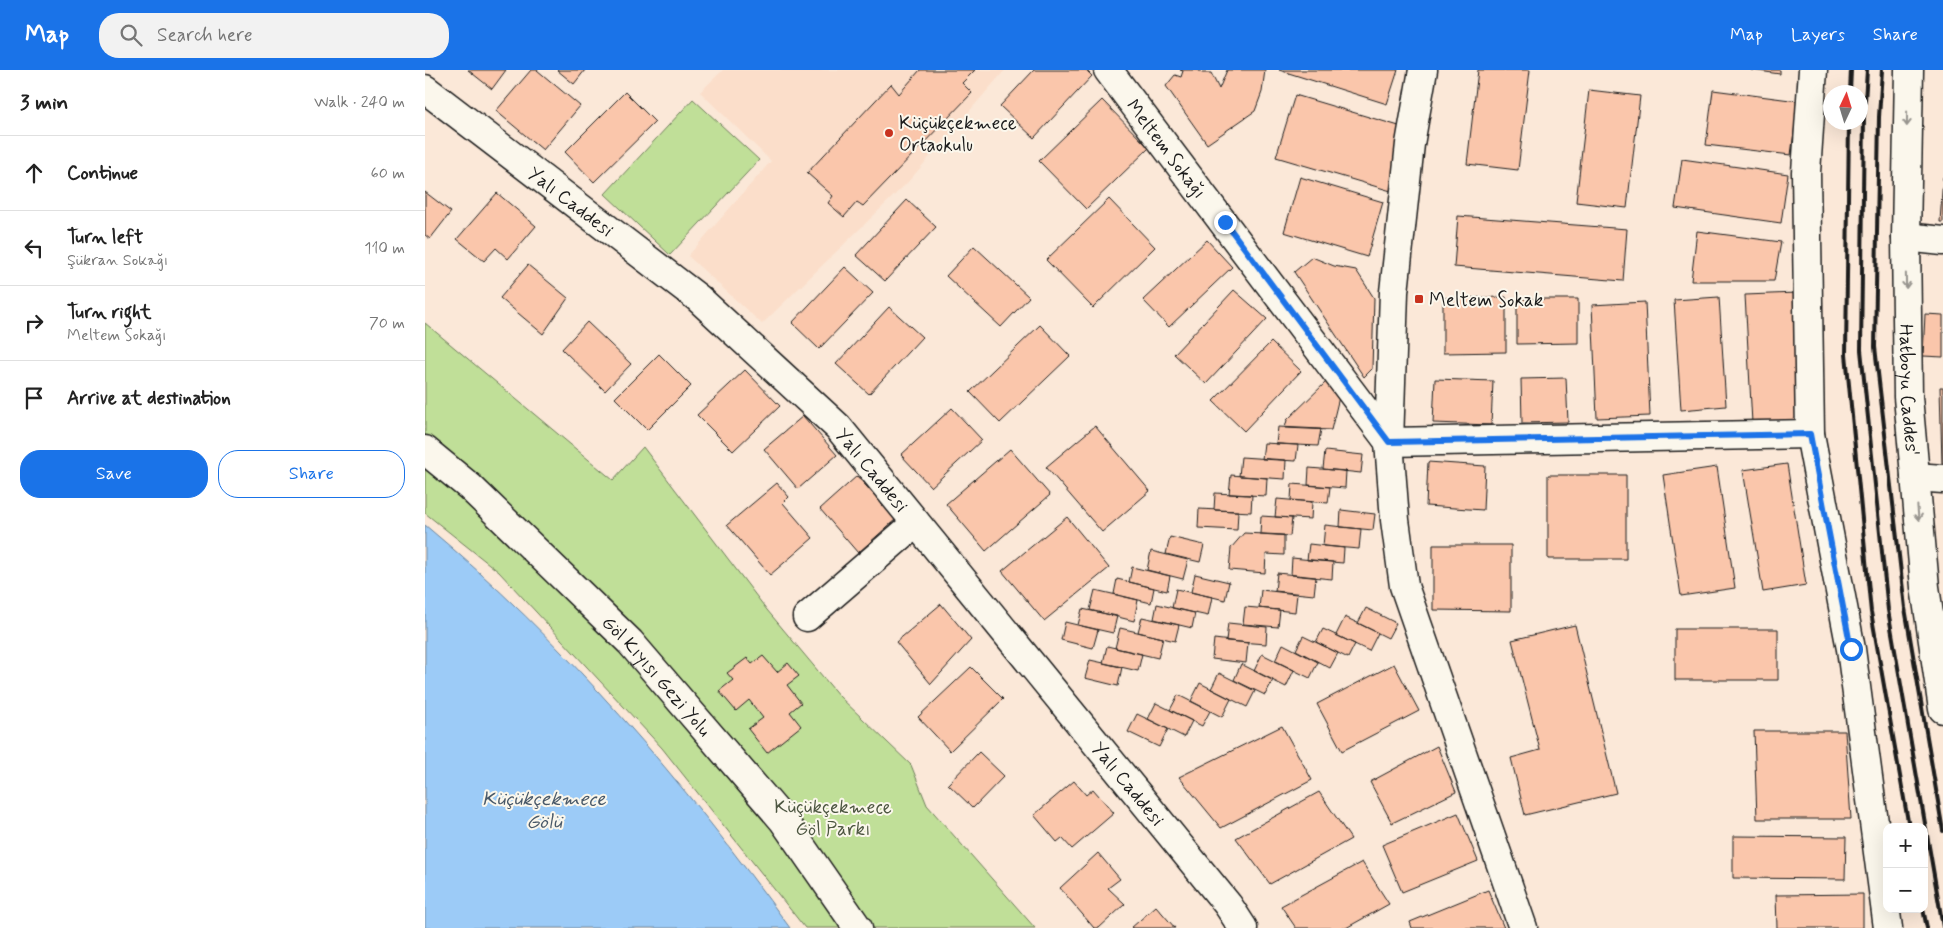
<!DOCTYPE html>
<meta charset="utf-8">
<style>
body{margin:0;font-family:Mynerve,sans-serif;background:#f2f2f2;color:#222}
.controls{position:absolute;right:15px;bottom:15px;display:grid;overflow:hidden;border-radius:10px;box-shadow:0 5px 20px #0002}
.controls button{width:45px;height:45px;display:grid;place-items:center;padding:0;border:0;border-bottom:1px solid #e0e0e0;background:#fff;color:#222;font:25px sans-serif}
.compass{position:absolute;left:1398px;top:15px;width:45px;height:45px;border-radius:50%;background:#fff;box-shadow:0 5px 20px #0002;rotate:4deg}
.stop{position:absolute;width:15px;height:15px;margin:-11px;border:4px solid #1a73e8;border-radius:50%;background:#fff}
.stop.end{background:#1a73e8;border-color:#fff;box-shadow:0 1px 5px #0008}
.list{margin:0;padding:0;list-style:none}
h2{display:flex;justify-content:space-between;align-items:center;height:65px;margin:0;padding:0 20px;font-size:21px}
h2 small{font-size:16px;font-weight:400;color:#767676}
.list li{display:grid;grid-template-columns:32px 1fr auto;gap:15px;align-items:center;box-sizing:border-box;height:75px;padding:0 20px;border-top:1px solid #e0e0e0}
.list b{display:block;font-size:19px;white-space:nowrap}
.list p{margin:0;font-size:16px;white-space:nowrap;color:#767676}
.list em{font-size:16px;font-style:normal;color:#767676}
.actions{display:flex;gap:10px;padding:15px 20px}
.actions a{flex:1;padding:11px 0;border:1px solid #1a73e8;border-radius:20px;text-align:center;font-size:18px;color:#1a73e8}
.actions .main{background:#1a73e8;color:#fff}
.icon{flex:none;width:28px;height:28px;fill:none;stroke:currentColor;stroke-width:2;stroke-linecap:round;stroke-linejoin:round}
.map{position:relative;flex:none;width:1518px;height:858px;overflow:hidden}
header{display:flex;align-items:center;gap:30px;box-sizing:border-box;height:70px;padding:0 25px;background:#1a73e8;color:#fff}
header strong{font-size:24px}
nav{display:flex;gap:28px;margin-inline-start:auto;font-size:18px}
.search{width:350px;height:45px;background:#f2f2f2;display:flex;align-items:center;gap:12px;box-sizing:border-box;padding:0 18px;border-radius:20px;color:#767676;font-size:19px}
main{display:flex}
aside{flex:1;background:#fff}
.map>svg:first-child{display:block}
.built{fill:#fbdeca}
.green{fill:#c0df98;stroke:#6e7e5a}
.water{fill:#9ccbf7;stroke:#69859f}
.building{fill:#fac6ab;stroke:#1c1c1c}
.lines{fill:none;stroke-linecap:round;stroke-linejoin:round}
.minor-casing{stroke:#1c1c1c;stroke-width:31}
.minor{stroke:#fbf7ec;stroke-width:28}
.rail{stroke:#1c1c1c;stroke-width:4}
.oneway{stroke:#97948e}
.route{stroke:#1a73e8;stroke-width:6}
.poi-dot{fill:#c8321e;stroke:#fbf7ec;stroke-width:2}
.labels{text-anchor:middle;stroke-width:4;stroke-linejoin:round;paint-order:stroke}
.poi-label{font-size:19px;fill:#1c1c1c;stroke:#fbf7ec;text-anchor:start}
.street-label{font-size:19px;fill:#1c1c1c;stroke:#fbf7ec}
.park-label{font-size:19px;fill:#4d5641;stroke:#fbf7ec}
.water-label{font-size:20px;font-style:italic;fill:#495969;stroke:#fbf7ec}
</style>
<header>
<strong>Map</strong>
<div class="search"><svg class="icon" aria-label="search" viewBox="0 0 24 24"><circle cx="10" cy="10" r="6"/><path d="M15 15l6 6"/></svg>Search here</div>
<nav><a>Map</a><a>Layers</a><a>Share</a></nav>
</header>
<main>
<aside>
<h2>3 min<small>Walk · 240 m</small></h2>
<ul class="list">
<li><svg class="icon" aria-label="ahead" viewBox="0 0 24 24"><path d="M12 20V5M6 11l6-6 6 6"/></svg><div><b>Continue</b></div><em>60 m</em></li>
<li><svg class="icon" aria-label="left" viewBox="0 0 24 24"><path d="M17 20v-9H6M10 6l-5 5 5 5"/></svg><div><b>Turn left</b><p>Şükran Sokağı</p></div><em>110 m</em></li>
<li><svg class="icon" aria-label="right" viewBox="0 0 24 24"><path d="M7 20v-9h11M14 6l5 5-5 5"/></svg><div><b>Turn right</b><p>Meltem Sokağı</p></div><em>70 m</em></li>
<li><svg class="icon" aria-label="arrive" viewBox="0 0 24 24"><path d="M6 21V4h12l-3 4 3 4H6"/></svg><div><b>Arrive at destination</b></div></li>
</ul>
<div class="actions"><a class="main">Save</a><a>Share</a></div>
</aside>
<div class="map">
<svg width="1518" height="858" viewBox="0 0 1518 858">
<rect width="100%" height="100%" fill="#fbe8d8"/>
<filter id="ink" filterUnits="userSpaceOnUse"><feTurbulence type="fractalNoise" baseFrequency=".02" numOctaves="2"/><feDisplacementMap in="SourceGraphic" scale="10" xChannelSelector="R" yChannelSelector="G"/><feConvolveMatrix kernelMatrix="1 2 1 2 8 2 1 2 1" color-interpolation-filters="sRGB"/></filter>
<g filter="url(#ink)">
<!-- built -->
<path class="built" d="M298,0H580L483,112L337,254L263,186L346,91L275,22Z"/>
<!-- green -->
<path class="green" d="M268,29L334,90L245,185L180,124Z
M0,253L188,410L218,377L342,540L414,626L486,695L502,735L610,858H380L237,678L74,502L0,443Z"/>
<!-- water -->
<path class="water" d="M0,455C139,571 259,712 365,858H0Z"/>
<!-- building -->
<path class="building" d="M43,0H81L67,19Z
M106,0H112L155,36L118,80L71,41Z
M132,0H160L149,14Z
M495,0H550L537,13L547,23L438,136L432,132L419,147L403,133L408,126L382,103L466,14L474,24Z
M609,0H661L667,6L609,68L575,36Z
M755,0H773L777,3H786L794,19L802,0H840L837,22L830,41L782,74L741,16L750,5L756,7L758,1Z
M854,0H973L962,34Z
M1053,0H1105L1093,100L1042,94Z
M1326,0H1355V4Z
M1164,20L1215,26L1202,138L1151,132Z
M1288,20L1373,31L1366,85L1281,75Z
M200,22L230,52L169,112L140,82Z
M870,25L984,59L966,121L851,87Z
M677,30L724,78L661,139L614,91Z
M1257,89L1363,104L1356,153L1250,138Z
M875,107L958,132L942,187L859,162Z
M1518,107V152H1515Z
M0,122L26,142L5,169L0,165Z
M72,123L111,156L83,189L71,178L59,191L32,169Z
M684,129L730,177L668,238L621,190Z
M482,130L511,157L460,211L431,185Z
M1033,146L1202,159L1198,211L1029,197Z
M1272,161L1356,172L1349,211H1266Z
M782,170L807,197L744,257L718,230Z
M549,176L604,227L576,257L521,206Z
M887,187L909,196L931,200L949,228L947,299L939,307L869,202Z
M103,195L143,228L118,264L75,228Z
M420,197L448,223L394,279L367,253Z
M809,220L842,249L781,314L749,284Z
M1372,223L1379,350L1327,353L1320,225Z
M1081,227V282L1018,283V228Z
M1294,227L1301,336L1256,340L1249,230Z
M1092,229H1153V273L1092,274Z
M1220,232L1225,346L1172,348L1167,235Z
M464,237L497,267L444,324L411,294Z
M1500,244L1518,245V287L1498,286Z
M162,252L206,294L180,321L137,279Z
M615,255L645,286L575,353L545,322Z
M846,272L876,301L819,361L788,331Z
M234,284L266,316L222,360L190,328Z
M320,300L355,336L308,381L272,345Z
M1141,308L1143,352L1097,353L1096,309Z
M1010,309L1068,311L1066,355L1008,353Z
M903,310L915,323L906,360L860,358L862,350Z
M1515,317H1518V394L1517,395Z
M527,338L557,370L506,417L476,385Z
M378,346L412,385L373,419L339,379Z
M670,356L725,421L677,462L621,397Z
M853,357L896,359L893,376L851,374Z
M839,373L873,375L871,391L837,389Z
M585,379L625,425L561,481L521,434Z
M900,381L938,385L936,403L898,399Z
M816,387L861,390L860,409L814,406Z
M1003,392L1060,396L1058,440L1001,436Z
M1362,394L1381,515L1338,522L1318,400Z
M1292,397L1310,518L1256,526L1238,405Z
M884,398L921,401L920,418L883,415Z
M806,405L842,408L841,426L804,424Z
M1123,405H1201V489H1123Z
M432,406L471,449L433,483L395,439Z
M352,413L364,427L358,433L388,468L345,505L302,455Z
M867,414L905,417L903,433L866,430Z
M790,423L827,425L826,442L789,440Z
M852,429L887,432L886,449L850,447Z
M774,439L813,441L812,460L773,458Z
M916,440L950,444L948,460L915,457Z
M836,446L867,448L865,466L835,464Z
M642,447L684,498L619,551L577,501Z
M900,455L936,459L934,479L898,476Z
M819,463L859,465V485L841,484L840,503L804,500L806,478Z
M745,467L779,475L775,492L741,484Z
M884,474L919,478L918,493L882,490Z
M1008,475H1086V541L1008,540Z
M726,481L763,490L758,509L722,500Z
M867,488L908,492L907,509L866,505Z
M707,497L745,506L742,521L704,512Z
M852,503L891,507L889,525L850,521Z
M770,504L804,512L800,530L766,522Z
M692,509L729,518L726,533L689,524Z
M751,519L787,527L783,546L747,538Z
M670,520L713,530L709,551L665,540Z
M836,520L872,524L870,542L834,538Z
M516,534L546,570L506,614L471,572Z
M732,534L770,543L767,558L729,549Z
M820,537L855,540L853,557L818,554Z
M941,538L971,553L963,568L933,553Z
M657,539L692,546L688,563L653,555Z
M717,547L754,555L750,571L713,562Z
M920,547L953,563L944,581L911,565Z
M640,552L673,560L668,578L636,570Z
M803,553L842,557L841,574L801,571Z
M1150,555L1191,723L1100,745L1086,688L1115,680L1087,570Z
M695,558L738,568L733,588L690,578Z
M898,559L930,574L923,588L891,572Z
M1250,559H1353V610H1250Z
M878,566L913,583L905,598L871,580Z
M789,569L823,573L821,593L787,589Z
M858,574L893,592L885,608L850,591Z
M682,576L717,584L713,601L678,593Z
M837,584L869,600L861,617L829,601Z
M338,586L352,602L363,593L374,606L362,615L376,633L365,642L376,656L342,683L323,659L338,648L324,630L311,641L294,621L308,610L302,603L322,588L327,594Z
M665,590L697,597L693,616L660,608Z
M816,594L848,610L840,625L809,610Z
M969,594L994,641L917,681L892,634Z
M546,597L578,629L525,681L493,647Z
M794,603L830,621L822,637L786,619Z
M775,613L806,629L797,647L766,631Z
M753,625L785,641L777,656L745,640Z
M731,633L767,651L759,667L723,649Z
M712,644L743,659L734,677L703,662Z
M857,656L887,710L796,758L754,707Z
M1329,661H1420L1426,749H1332Z
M1012,676L1031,722L967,753L945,712Z
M554,682L579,706L548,738L523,714Z
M649,711L661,725L668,719L689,743L647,779L637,768L632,772L609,745Z
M894,722L926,769L845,814L811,768Z
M1033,743L1053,791L977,822L957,775Z
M1308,766L1421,767L1420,809L1308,808Z
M673,783L695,809L683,818L700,834L674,858H669L635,818Z
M937,792L964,834L921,858H871L856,836Z
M1063,820L1079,858H987L985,852Z
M1438,824V858H1352L1351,825Z
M731,836L750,858H706Z"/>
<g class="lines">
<defs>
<g id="minor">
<path id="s1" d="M683,0L964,372L1385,364"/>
<path d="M998,0L985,74L969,222L964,372L970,450L979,516L1098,858"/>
<path d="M1388,0L1381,102L1385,364L1426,579L1463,858"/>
<path id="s2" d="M1484,0L1481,167L1483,327L1500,517L1518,639"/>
<path id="s3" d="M0,19L273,228L413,357L803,835L818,858"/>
<path d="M1481,167L1518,171"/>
<path id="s4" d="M0,380L45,417L205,572L358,750L433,858"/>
<path d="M1490,407L1518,409"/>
<path d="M382,547L491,453"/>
</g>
</defs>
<!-- minor casing -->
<use href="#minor" class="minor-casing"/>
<!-- minor -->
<use href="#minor" class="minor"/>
<!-- rail -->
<path class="rail" d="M1442,0L1439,47L1436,280L1463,540L1518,857
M1457,0L1454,47L1450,277L1480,538L1518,761
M1425,22L1426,0
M1424,52L1421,284L1446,542L1484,757
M1498,839L1502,858"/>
</g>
<!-- one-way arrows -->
<defs><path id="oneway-shaft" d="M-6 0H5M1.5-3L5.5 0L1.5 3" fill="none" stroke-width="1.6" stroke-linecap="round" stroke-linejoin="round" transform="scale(1.25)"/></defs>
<g class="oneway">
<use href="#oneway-shaft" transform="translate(1482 49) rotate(91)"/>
<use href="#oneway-shaft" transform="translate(1481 211) rotate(89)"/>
<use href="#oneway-shaft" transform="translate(1493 443) rotate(85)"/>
</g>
</g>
<g class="lines" filter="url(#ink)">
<!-- route -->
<path class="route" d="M800,152L964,372L1385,364L1426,579"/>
</g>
<!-- markers -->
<g class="poi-dot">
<circle cx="464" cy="63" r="5"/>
<rect x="989" y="224" width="10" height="10" rx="2.5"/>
</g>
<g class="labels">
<!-- poi labels -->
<g class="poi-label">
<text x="474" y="59">Küçükçekmece<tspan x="474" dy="22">Ortaokulu</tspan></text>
<text x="1004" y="236">Meltem Sokak</text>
</g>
<!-- street labels -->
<g class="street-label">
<text dy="7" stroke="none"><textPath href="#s1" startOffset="98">Meltem Sokağı</textPath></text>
<text dy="7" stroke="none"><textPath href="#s3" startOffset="184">Yalı Caddesi</textPath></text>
<text dy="7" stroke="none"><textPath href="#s2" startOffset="320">Hatboyu Caddes'</textPath></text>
<text dy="7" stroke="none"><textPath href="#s3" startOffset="589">Yalı Caddesi</textPath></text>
<text dy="7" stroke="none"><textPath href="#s4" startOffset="324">Göl Kıyısı Gezi Yolu</textPath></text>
<text dy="7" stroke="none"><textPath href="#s3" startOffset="994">Yalı Caddesi</textPath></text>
</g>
<!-- park labels -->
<g class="park-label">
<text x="408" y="743">Küçükçekmece<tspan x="408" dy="22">Göl Parkı</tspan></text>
</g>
<!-- water labels -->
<g class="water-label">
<text x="119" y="735">Küçükçekmece<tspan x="119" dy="23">Gölü</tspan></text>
</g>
</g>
</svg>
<div class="controls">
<button>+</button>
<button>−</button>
</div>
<svg class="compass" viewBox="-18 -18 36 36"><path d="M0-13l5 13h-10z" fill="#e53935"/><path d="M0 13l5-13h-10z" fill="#767676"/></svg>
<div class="stop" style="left:1426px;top:579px"></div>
<div class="stop end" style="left:800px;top:152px"></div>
</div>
</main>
